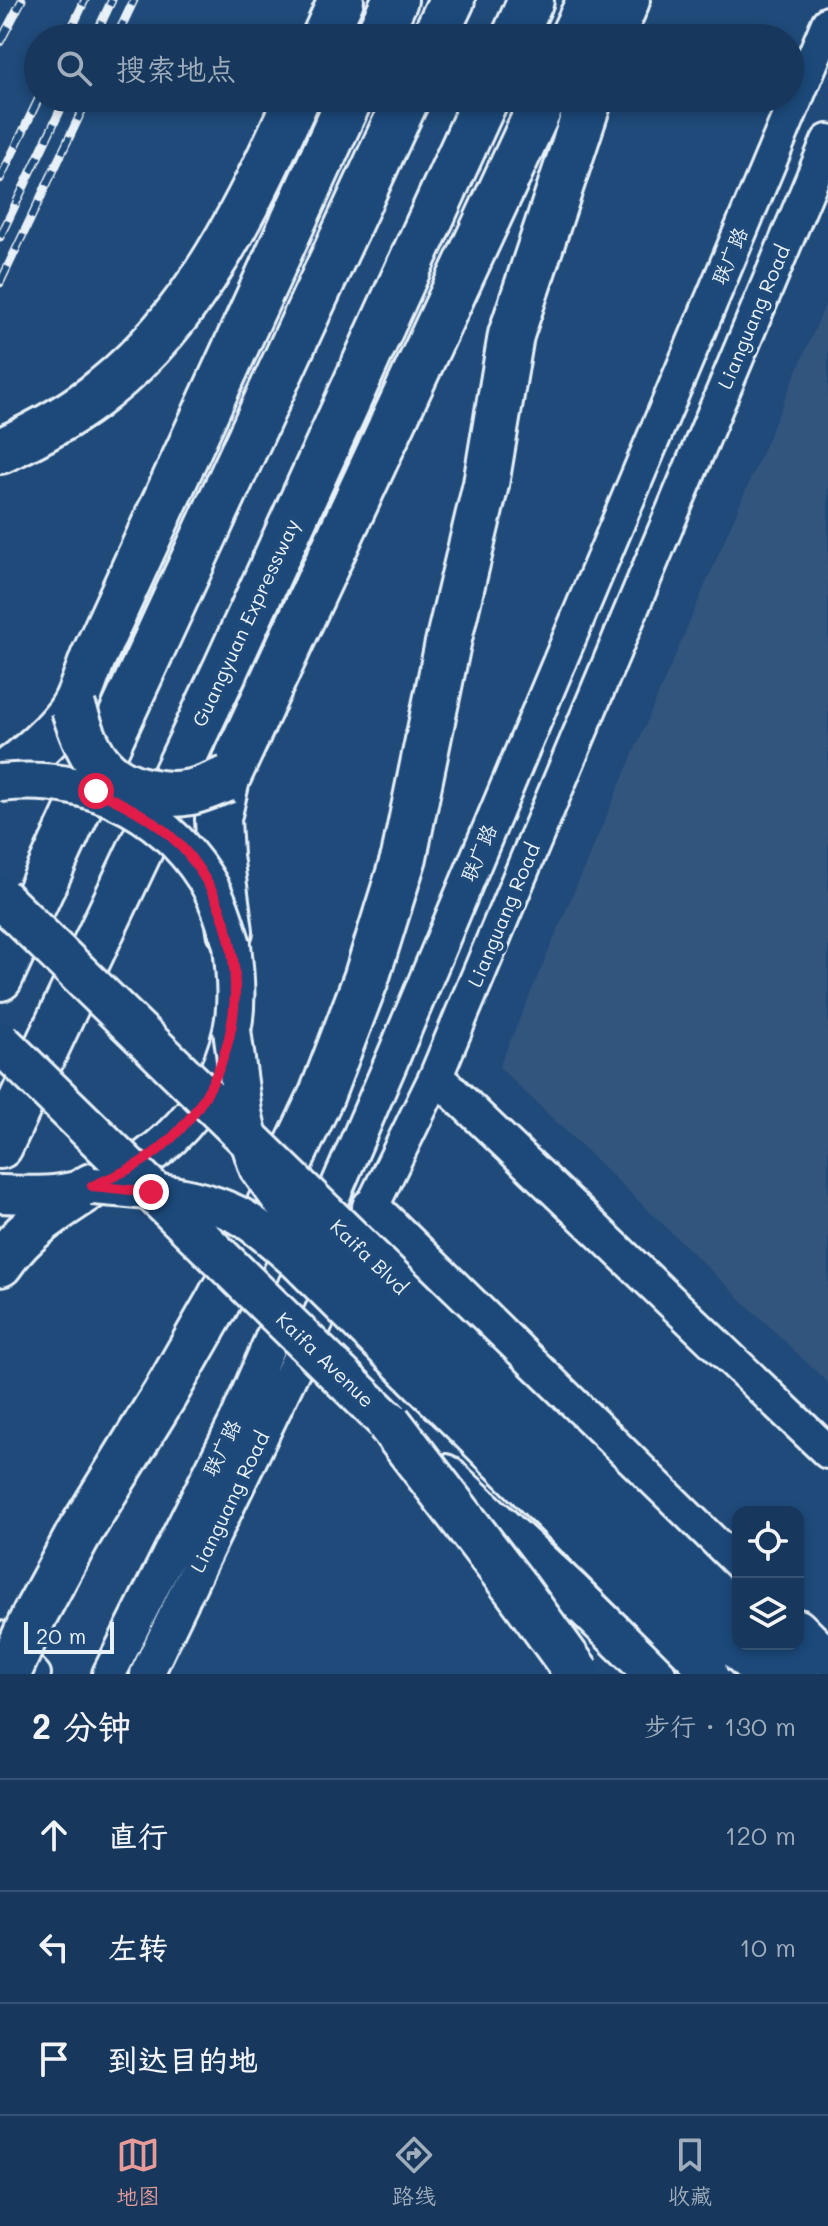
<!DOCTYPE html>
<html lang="zh">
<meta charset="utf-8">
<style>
body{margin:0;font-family:Mali,"LXGW WenKai TC",sans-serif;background:#203f62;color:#f1f3f6}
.controls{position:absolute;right:24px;bottom:24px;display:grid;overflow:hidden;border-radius:16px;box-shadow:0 4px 12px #0003}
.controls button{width:72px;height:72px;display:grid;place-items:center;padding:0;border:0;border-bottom:2px solid #365272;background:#17385c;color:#f1f3f6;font:40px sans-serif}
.scale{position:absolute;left:24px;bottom:20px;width:90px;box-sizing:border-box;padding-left:8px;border:4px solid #e8f1f8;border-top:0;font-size:22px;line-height:28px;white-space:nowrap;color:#e8f1f8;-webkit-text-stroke:6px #1f4a7a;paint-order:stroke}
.stop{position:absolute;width:24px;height:24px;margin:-18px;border:6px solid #e11d48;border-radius:50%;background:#fff}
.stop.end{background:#e11d48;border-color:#fff;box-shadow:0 2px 8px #0008}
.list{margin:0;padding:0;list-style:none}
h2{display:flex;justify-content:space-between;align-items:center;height:104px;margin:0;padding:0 32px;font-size:34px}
h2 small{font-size:26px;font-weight:400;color:#9eacbb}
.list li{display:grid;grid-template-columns:52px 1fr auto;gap:24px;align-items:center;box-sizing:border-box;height:112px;padding:0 32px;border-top:2px solid #365272}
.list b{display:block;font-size:30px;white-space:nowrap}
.list em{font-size:26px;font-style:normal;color:#9eacbb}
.icon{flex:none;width:44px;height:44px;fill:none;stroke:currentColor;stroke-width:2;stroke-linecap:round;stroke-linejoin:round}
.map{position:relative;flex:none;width:828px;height:1674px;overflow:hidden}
.search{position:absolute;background:#17385c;box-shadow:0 4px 12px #0003;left:24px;right:24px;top:24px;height:88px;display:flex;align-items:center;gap:20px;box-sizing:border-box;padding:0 28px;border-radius:44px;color:#9eacbb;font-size:30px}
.sheet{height:440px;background:#17385c}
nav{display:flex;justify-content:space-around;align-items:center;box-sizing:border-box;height:112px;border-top:2px solid #365272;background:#17385c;font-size:22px;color:#9eacbb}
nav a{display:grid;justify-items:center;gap:4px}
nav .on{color:#e69b98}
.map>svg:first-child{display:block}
.built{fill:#33547d}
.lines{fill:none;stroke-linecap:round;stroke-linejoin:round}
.minor-casing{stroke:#e8f1f8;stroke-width:32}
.tertiary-casing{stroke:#e8f1f8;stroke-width:38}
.secondary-casing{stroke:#e8f1f8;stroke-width:42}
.primary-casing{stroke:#e8f1f8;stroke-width:46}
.trunk-casing{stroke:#e8f1f8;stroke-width:50}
.minor{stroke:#1f4a7a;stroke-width:26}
.tertiary{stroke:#1f4a7a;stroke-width:32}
.secondary{stroke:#1f4a7a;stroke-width:36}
.primary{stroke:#1f4a7a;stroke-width:40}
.trunk{stroke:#1f4a7a;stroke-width:44}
.rail-casing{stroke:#e8f1f8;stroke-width:9}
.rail{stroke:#1f4a7a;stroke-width:6;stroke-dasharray:18;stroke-linecap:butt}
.secondary-bridge-casing{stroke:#e8f1f8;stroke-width:42;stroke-linecap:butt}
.primary-bridge-casing{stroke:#e8f1f8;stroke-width:46;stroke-linecap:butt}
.trunk-bridge-casing{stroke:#e8f1f8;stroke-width:50;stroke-linecap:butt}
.secondary-bridge{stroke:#1f4a7a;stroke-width:36}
.primary-bridge{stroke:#1f4a7a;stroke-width:40}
.trunk-bridge{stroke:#1f4a7a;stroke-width:44}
.route{stroke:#e11d48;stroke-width:10}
.labels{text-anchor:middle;stroke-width:8;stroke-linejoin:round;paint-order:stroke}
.street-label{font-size:20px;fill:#e8f1f8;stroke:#1f4a7a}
</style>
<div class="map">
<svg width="828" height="1674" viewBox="0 0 828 1674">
<rect width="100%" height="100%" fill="#1f4a7a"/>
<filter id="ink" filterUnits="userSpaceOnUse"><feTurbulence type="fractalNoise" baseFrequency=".0125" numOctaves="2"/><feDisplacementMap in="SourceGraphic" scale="16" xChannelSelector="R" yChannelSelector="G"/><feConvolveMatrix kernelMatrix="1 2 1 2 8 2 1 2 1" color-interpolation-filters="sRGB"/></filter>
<g filter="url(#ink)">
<!-- built -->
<path class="built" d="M828,298V1383L499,1067Z"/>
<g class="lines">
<defs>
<path id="minor" d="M0,1635L37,1674"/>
<path id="tertiary" d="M436,1076L828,1452
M360,1231L436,1076L828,141
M109,1674L236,1421L395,1053L828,23
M147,1674L340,1273"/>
<path id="secondary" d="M0,1194C20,1195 41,1196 61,1193C144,1180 214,1112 232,1031C238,1002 235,974 232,945
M371,1207L738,1569
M798,1628L828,1658
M734,1648L761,1674"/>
<path id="primary" d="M445,1475L573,1594L655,1674
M767,1644L798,1674"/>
<path id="trunk" d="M324,38L341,0
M377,38L395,0
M434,38L452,0
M514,38L531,0
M572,38L590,0
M611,38L627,0
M0,451C37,434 73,415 104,389C197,315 249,204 297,98
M0,777C24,761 59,731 74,706C82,691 87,673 93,658L350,98
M230,931L220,856L218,819L227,779L544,98
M0,978L407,98
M0,1146L226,668L486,98
M0,1264C24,1229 57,1208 92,1186
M34,1616L78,1535L165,1394L216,1305L266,1212L322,1094L366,979L404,857L448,643L486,484L511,335L590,98"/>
</defs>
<!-- minor casing -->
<use href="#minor" class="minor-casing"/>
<!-- tertiary casing -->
<use href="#tertiary" class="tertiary-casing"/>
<!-- secondary casing -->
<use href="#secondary" class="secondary-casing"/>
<!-- primary casing -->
<use href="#primary" class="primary-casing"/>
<!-- trunk casing -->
<use href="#trunk" class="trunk-casing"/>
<!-- minor -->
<use href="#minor" class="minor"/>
<!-- tertiary -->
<use href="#tertiary" class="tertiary"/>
<!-- secondary -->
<use href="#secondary" class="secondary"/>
<!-- primary -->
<use href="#primary" class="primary"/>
<!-- trunk -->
<use href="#trunk" class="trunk"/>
<defs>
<path id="rail" d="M67,38L85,0
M94,38L112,0
M116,38L134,0
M0,42L22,0
M0,179L39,98
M0,237L66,98
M0,283L88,98"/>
</defs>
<!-- rail casing -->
<use href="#rail" class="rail-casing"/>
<!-- rail -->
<use href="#rail" class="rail"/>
<defs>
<path id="secondary-bridge" d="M0,783C83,774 159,806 205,878C218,898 225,922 232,945
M232,1030L243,1112L252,1150L258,1168L281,1200L348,1272L734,1648
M92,1186C140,1190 194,1193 238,1215C260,1227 278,1245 297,1261L708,1670"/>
<path id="primary-bridge" d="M0,897L738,1616
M0,1042L389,1423"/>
<path id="trunk-bridge" d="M73,707C87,749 99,782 147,791C161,794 177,795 191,792C204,789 216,783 227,779
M389,1423L517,1590L578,1674
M8,1674L34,1616"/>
</defs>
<!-- secondary-bridge casing -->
<use href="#secondary-bridge" class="secondary-bridge-casing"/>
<!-- primary-bridge casing -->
<use href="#primary-bridge" class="primary-bridge-casing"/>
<!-- trunk-bridge casing -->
<use href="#trunk-bridge" class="trunk-bridge-casing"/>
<!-- secondary-bridge -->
<use href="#secondary-bridge" class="secondary-bridge"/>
<!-- primary-bridge -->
<use href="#primary-bridge" class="primary-bridge"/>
<!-- trunk-bridge -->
<use href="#trunk-bridge" class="trunk-bridge"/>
</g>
</g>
<g class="lines" filter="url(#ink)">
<!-- route -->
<path class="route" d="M96,791C129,806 162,823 186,852C261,942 249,1077 157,1151C137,1167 115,1176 92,1186L151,1192"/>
</g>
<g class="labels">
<!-- street labels -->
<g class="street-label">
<text transform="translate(730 256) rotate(-67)" y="7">联广路</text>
<text transform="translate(754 317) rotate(-67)" y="7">Lianguang Road</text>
<text transform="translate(246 623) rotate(-65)" y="7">Guangyuan Expressway</text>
<text transform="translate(479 853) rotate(-67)" y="7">联广路</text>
<text transform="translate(504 915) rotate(-67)" y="7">Lianguang Road</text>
<text transform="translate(369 1257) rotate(44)" y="7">Kaifa Blvd</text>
<text transform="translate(325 1360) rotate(44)" y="7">Kaifa Avenue</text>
<text transform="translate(222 1448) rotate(-64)" y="7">联广路</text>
<text transform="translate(230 1502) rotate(-64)" y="7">Lianguang Road</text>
</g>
</g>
</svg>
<div class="controls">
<button><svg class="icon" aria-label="locate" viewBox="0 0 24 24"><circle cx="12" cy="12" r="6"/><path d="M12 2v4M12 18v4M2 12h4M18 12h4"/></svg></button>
<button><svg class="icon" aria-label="layers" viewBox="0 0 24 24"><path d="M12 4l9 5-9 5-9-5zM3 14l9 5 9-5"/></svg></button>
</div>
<div class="scale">20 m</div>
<div class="stop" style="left:96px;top:791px"></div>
<div class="stop end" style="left:151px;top:1192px"></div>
<div class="search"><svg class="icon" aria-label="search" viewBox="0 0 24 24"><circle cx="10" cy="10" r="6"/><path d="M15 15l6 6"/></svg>搜索地点</div>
</div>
<section class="sheet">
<h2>2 分钟<small>步行 · 130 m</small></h2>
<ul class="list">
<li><svg class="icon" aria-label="ahead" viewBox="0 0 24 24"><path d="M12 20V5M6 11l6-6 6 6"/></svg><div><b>直行</b></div><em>120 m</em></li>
<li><svg class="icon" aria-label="left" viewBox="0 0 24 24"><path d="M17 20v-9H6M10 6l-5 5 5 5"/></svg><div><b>左转</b></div><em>10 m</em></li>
<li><svg class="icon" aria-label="arrive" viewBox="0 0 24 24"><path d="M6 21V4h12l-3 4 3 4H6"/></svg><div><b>到达目的地</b></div></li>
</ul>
</section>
<nav>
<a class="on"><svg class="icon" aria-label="map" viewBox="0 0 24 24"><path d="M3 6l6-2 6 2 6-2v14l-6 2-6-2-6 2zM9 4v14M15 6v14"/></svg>地图</a>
<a><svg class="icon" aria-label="directions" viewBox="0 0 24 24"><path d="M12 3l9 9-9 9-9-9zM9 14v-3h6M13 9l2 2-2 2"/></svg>路线</a>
<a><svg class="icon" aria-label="saved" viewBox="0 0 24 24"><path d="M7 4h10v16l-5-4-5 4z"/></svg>收藏</a>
</nav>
